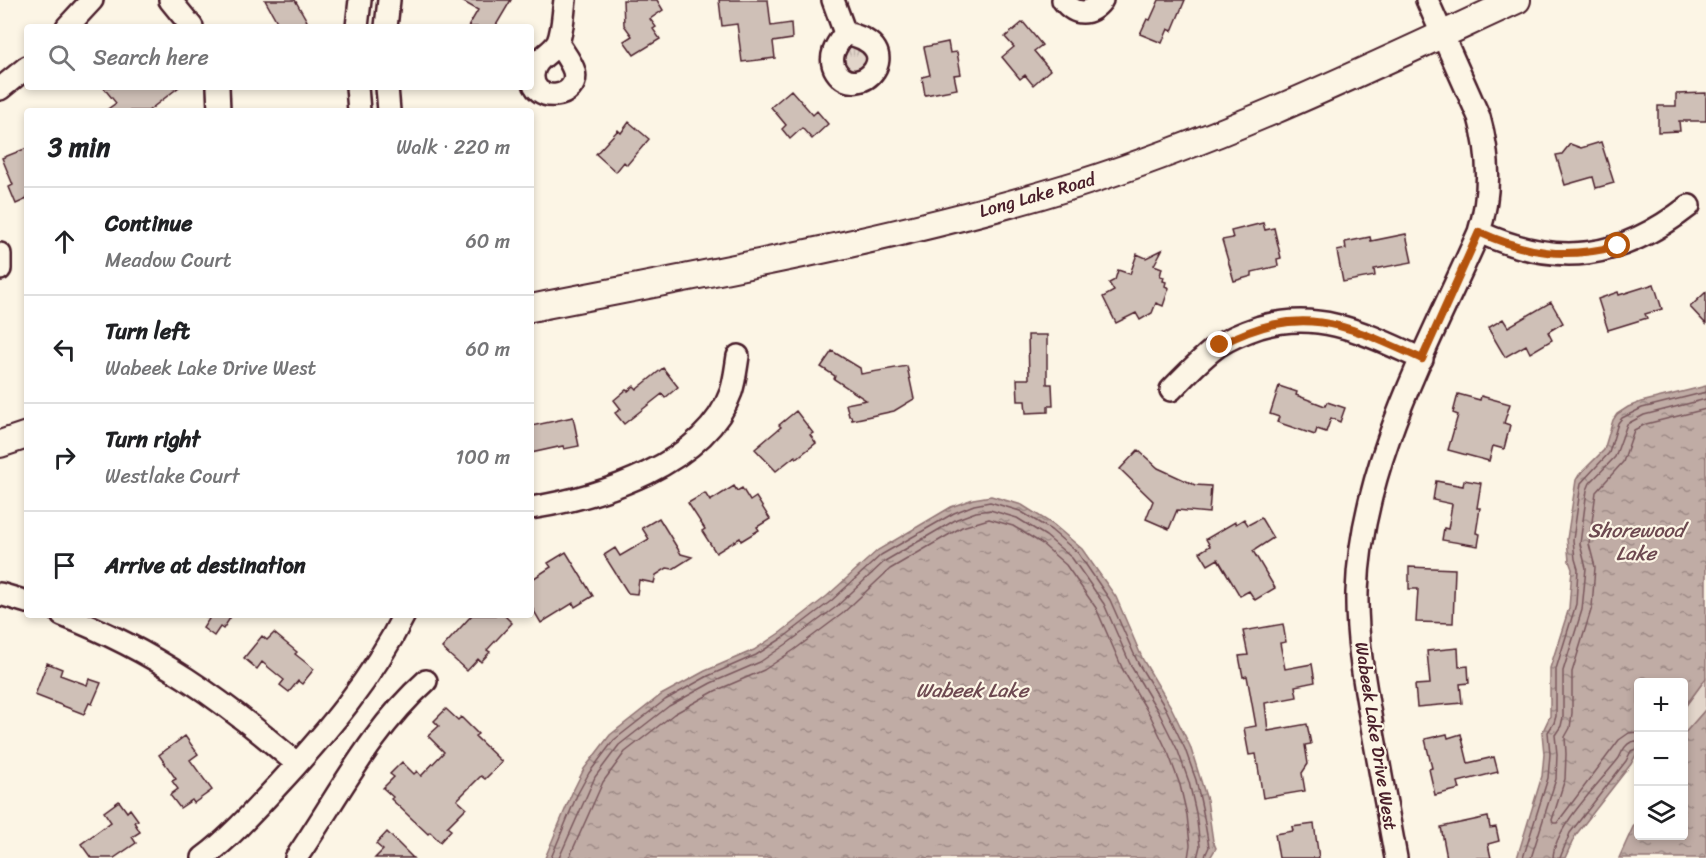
<!DOCTYPE html>
<meta charset="utf-8">
<style>
body{margin:0;font-family:Sriracha,sans-serif;background:#f6f6f6;color:#202124}
.controls{position:absolute;right:18px;bottom:18px;display:grid;overflow:hidden;border-radius:6px;box-shadow:0 3px 9px #0003}
.controls button{width:54px;height:54px;display:grid;place-items:center;padding:0;border:0;border-bottom:2px solid #e0e0e0;background:#fff;color:#202124;font:30px sans-serif}
.stop{position:absolute;width:18px;height:18px;margin:-14px;border:4px solid #b45309;border-radius:50%;background:#fff}
.stop.end{background:#b45309;border-color:#fff;box-shadow:0 2px 6px #0008}
.list{margin:0;padding:0;list-style:none}
h2{display:flex;justify-content:space-between;align-items:center;height:78px;margin:0;padding:0 24px;font-size:26px}
h2 small{font-size:20px;font-weight:400;color:#757577}
.list li{display:grid;grid-template-columns:39px 1fr auto;gap:18px;align-items:center;box-sizing:border-box;height:108px;padding:0 24px;border-top:2px solid #e0e0e0}
.list b{display:block;font-size:22px;white-space:nowrap}
.list p{margin:0;font-size:20px;white-space:nowrap;color:#757577}
.list em{font-size:20px;font-style:normal;color:#757577}
.icon{flex:none;width:33px;height:33px;fill:none;stroke:currentColor;stroke-width:2;stroke-linecap:round;stroke-linejoin:round}
.map{position:relative;flex:none;width:1706px;height:858px;overflow:hidden}
.search{position:absolute;background:#fff;box-shadow:0 3px 9px #0003;left:24px;top:24px;width:510px;height:66px;display:flex;align-items:center;gap:15px;box-sizing:border-box;padding:0 21px;border-radius:6px;color:#757577;font-size:22px}
.panel{position:absolute;background:#fff;box-shadow:0 3px 9px #0003;left:24px;top:108px;width:510px;height:510px;border-radius:6px}
.map>svg:first-child{display:block}
.grass{fill:url(#grass-tufts);stroke:#967a7a;stroke-width:1.5}
.park{fill:#e2d5ca;stroke:#967a7a;stroke-width:1.5}
.water{fill:url(#water-ripples);stroke:#917474;stroke-width:1.5}
.lines{fill:none;stroke-linecap:round;stroke-linejoin:round}
.shore{stroke:#79575c;stroke-width:1.5}
.building{fill:#cfc0b7;stroke:#4a1f2b;stroke-width:1.5}
.minor-casing{stroke:#4a1f2b;stroke-width:26}
.major-casing{stroke:#4a1f2b;stroke-width:30}
.minor{stroke:#fcf5e5;stroke-width:21}
.major{stroke:#fcf5e5;stroke-width:26}
.route{stroke:#b45309;stroke-width:8}
.labels{text-anchor:middle;stroke-width:4.5;stroke-linejoin:round;paint-order:stroke}
.street-label{font-size:18px;fill:#4a1f2b;stroke:#fcf5e5}
.water-label{font-size:20px;font-style:italic;fill:#6d4950;stroke:#fcf5e5}
</style>
<div class="map">
<svg width="1706" height="858" viewBox="0 0 1706 858">
<defs>
<pattern id="grass-tufts" width="24" height="20" patternUnits="userSpaceOnUse" patternTransform="scale(1.5)"><rect width="24" height="20" fill="#e2d5ca"/><path d="M3 7l-1-3M5 7V3M7 7l1-3M15 17l-1-3M17 17v-4M19 17l1-3" fill="none" stroke="#c3b6ae"/></pattern>
<pattern id="water-ripples" width="26" height="14" patternUnits="userSpaceOnUse" patternTransform="scale(1.5)"><rect width="26" height="14" fill="#c0aca5"/><path d="M2 4q2-2 4 0t4 0M15 11q2-2 4 0t4 0" fill="none" stroke="#9e8b87"/></pattern>
</defs>
<rect width="100%" height="100%" fill="#fcf5e5"/>
<filter id="ink" filterUnits="userSpaceOnUse"><feTurbulence type="fractalNoise" baseFrequency=".0167" numOctaves="2"/><feDisplacementMap in="SourceGraphic" scale="12" xChannelSelector="R" yChannelSelector="G"/><feConvolveMatrix kernelMatrix="1 2 1 2 8 2 1 2 1" color-interpolation-filters="sRGB"/></filter>
<g filter="url(#ink)">
<!-- grass -->
<path class="grass" d="M854,45L864,48L868,64L856,73L843,66L841,55L848,46Z"/>
<!-- park -->
<path class="park" d="M1706,678V709L1684,734V708Z"/>
<!-- water -->
<path class="water" d="M1706,386V678L1684,708V682H1638V751L1631,764L1575,836L1565,858H1517L1542,776L1544,754L1542,733L1550,716V668L1569,608L1572,569L1569,561L1567,539L1576,480L1579,475L1604,450L1613,420L1617,414L1628,407L1641,402Z
M991,496L1022,505L1054,525L1082,549L1116,597L1143,660L1171,707L1190,746L1207,800L1213,841L1216,848L1210,858H545L572,793L584,769L610,735L661,695L705,671L754,650L781,632L827,596L878,550L951,507L973,499Z
M1706,709V858H1619L1638,816V836H1684V734Z"/>
<g class="lines">
<!-- shore -->
<path class="shore" d="M1638,732L1629,733L1619,740L1557,823H1553L1552,820L1565,779L1566,754L1565,737L1570,728L1572,713V672L1592,607L1595,567L1589,544L1596,492L1623,462L1634,430L1646,424L1706,409
M551,858L577,795L589,773L614,740L665,700L708,676L756,655L784,637L831,601L881,555L954,513L974,505L990,502L1020,511L1051,530L1078,553L1110,600L1138,663L1166,709L1185,749L1196,780L1203,812L1209,847L1204,858
M559,858L595,777L619,745L669,706L711,683L760,662L788,643L836,607L885,561L957,519L976,512L990,510L1017,518L1046,536L1072,558L1104,604L1131,666L1159,713L1178,751L1189,782L1196,813L1200,846L1197,858
M569,858L603,782L625,752L674,714L715,691L764,670L794,650L842,614L890,569L962,527L989,519L1013,526L1041,543L1066,565L1096,608L1123,670L1151,717L1169,755L1180,785L1187,815L1190,845L1188,858
M1523,858L1548,778L1550,754L1548,732L1554,723L1556,716V669L1576,604L1578,569L1575,559L1573,540L1581,483L1609,453L1618,423L1622,418L1642,408L1706,392
M1531,858L1556,779L1557,754L1555,735L1561,726L1563,717V671L1582,610L1586,568L1580,544L1587,490L1590,483L1615,457L1627,424L1644,415L1706,399
M1553,858C1554,827 1600,783 1619,758C1621,754 1623,749 1626,746C1629,742 1633,741 1638,741
M1560,858L1570,833L1626,761L1631,751L1638,748"/>
</g>
<!-- building -->
<path class="building" d="M265,0H295L307,21L297,27H280Z
M460,0H511L495,27H468L478,10Z
M623,0H657L663,10L650,19L656,27L653,29L660,39L634,55L624,41L632,36L624,25Z
M719,0H768L771,26L791,23L792,39L773,42L775,58L742,62L737,24L722,26Z
M1159,0H1185L1172,31L1168,29L1162,43L1140,34L1147,19L1150,20Z
M1023,22L1042,45L1034,51L1050,70L1033,85L1025,75L1020,79L1002,57L1014,47L1005,37Z
M948,42L950,53L957,52L961,74L954,75L957,89L925,95L922,77L930,75L924,47Z
M103,87H179L148,111H105L116,103Z
M791,90L813,115L817,111L828,124L812,139L802,128L790,139L782,129L786,125L771,107Z
M1706,93V121H1679L1680,131L1658,132V106H1676V94Z
M629,122L649,139L627,165L624,162L616,172L596,154L618,130L621,133Z
M1601,142L1614,183L1596,188L1593,177L1565,185L1556,155L1562,154L1570,144L1581,148Z
M27,148V199L16,204L9,187L13,185L2,158Z
M1263,223L1265,230L1274,228L1281,258L1277,259L1278,266L1252,272V276L1234,281L1222,240L1233,238L1231,231Z
M1406,234L1412,262L1374,269L1375,276L1343,282L1337,251L1346,249L1345,242L1370,237L1371,241Z
M1162,250L1154,265L1162,268L1160,276L1164,277L1163,281L1166,282L1165,286L1169,288L1163,306L1156,303L1152,313L1140,320L1136,313L1116,323L1103,297L1114,291L1109,283L1115,280L1118,270L1130,274L1137,254L1146,258Z
M1654,284L1662,309L1645,314L1647,318L1608,330L1598,299L1618,292L1619,295Z
M1706,292V324L1690,307Z
M1551,302L1563,323L1548,332L1552,340L1530,353L1526,345L1505,357L1488,328L1503,319L1508,327Z
M1028,335H1047V384H1052L1053,406H1048V412L1026,413L1025,401H1018L1017,379H1029Z
M832,351L860,368L861,374L907,366L914,399L894,411L852,420L851,416H849L846,404L866,400L834,379L835,376L821,367Z
M663,368L678,387L665,398L662,394L624,424L615,413L621,409L614,400L626,390L628,391L634,386L637,389Z
M1279,386L1297,392L1296,395L1325,406L1327,402L1345,408L1340,422L1331,418L1326,432L1317,429L1315,435L1277,422L1279,417L1270,414Z
M1458,394L1480,400L1481,396L1510,404L1504,423L1510,425L1504,449L1493,446L1489,461L1448,450L1458,415L1453,413Z
M796,411L813,433L810,435L816,443L797,458L795,456L776,471L755,449L781,427L779,425Z
M573,417L579,446L564,449L563,446L531,453V426Z
M1138,450L1158,468L1195,485L1211,486L1209,513L1177,510L1169,529L1146,519L1153,501L1120,469Z
M1464,480L1481,483L1477,508H1480L1476,533L1480,534L1478,546L1442,540L1444,528L1448,529L1452,504L1433,500L1436,481L1463,486Z
M734,486L737,491L742,488L750,501L756,497L770,519L757,527L759,530L741,541L740,538L716,553L702,531L705,529L688,503L705,493L710,501Z
M659,518L681,554L692,557L673,569L667,568L656,575L654,583L639,580L637,594L628,593L604,555L615,548L620,556L649,539L642,528Z
M1261,518L1273,538L1253,551L1275,588L1255,600L1249,591L1240,596L1218,559L1208,565L1200,552L1210,546L1206,539L1235,522L1236,524L1244,519L1248,525Z
M566,552L593,596L575,607L573,603L541,623L531,606V580L551,567L548,563Z
M1409,567L1455,569L1453,623L1416,622L1418,589H1409Z
M203,615H232L223,629L220,627L214,636L203,628L209,619Z
M472,615H504L512,623L487,650L490,652L481,662L478,659L467,671L442,648Z
M1283,624L1286,642L1280,643L1285,669L1312,664L1315,682L1295,686L1297,697L1265,703L1268,731L1307,724L1311,744L1305,745L1308,764L1302,773L1305,791L1263,798L1256,754L1249,755L1244,728L1256,726L1247,676L1243,677L1239,656L1248,655L1243,631Z
M274,633L297,652L295,654L314,669L302,684L298,681L289,692L280,685L284,680L262,662L257,669L244,658L262,636L267,640Z
M1458,648L1459,667L1468,666L1469,683L1460,684L1462,703L1417,707L1415,685L1430,684L1427,651Z
M47,663L62,669L60,675L87,685L89,679L101,683L92,704L89,703L84,714L35,695Z
M446,709L458,720L461,717L478,734L475,736L502,762L485,779L481,776L457,800L466,808L447,827L451,830L440,842L430,832L428,834L391,799L393,797L383,788L394,777L390,774L402,762L414,774L417,771L421,776L444,752L428,736L439,726L434,721Z
M1447,734L1448,738L1461,734L1468,763L1494,757L1498,772L1458,782L1460,789L1435,795L1429,769L1432,768L1425,739Z
M185,736L198,754L190,760L212,790L194,803L192,800L180,808L170,795L178,789L172,781L176,779L159,755Z
M119,801L127,812L130,809L138,820L134,822L140,832L132,837L136,843L114,858H91L81,844L111,822L104,812Z
M1488,817L1490,828L1496,827L1499,841L1488,844L1491,858H1447L1441,827Z
M1314,824L1319,858H1279L1275,834L1293,831L1292,827Z
M387,832L413,858H375L383,850L376,844Z"/>
<g class="lines">
<defs>
<path id="minor" d="M170,0L192,27
M833,0L845,33
M1063,0C1075,16 1090,16 1102,0
M67,27L92,0
M357,27L360,0
M386,27L389,0
M845,33C913,47 858,105 836,71C827,57 837,44 845,33Z
M558,43C563,52 571,61 574,71C581,100 531,105 533,75C534,58 552,54 558,42C563,30 563,13 565,0
M218,87L219,111
M357,87L359,111
M387,87L389,111
M0,89L27,67
M1479,232C1558,268 1620,260 1689,206
M0,254V269
M1171,390C1186,375 1200,359 1218,346C1230,338 1245,332 1260,327C1321,309 1368,335 1422,359
M531,508C599,497 705,465 731,392C735,380 736,368 738,356
M0,594L27,602
M62,615C153,650 224,700 297,764
M203,858C231,837 255,810 279,784C327,732 372,679 404,615
M296,858C338,797 370,731 426,681
M1396,858C1388,816 1381,774 1373,732C1365,686 1356,640 1357,592C1361,465 1428,347 1479,232C1491,194 1490,156 1479,117L1427,0"/>
<path id="major" d="M531,308C713,272 897,240 1075,185C1228,137 1372,67 1517,0
M0,444L27,435"/>
</defs>
<!-- minor casing -->
<use href="#minor" class="minor-casing"/>
<!-- major casing -->
<use href="#major" class="major-casing"/>
<!-- minor -->
<use href="#minor" class="minor"/>
<!-- major -->
<use href="#major" class="major"/>
</g>
</g>
<g class="lines" filter="url(#ink)">
<!-- route -->
<path class="route" d="M1220,345C1302,302 1345,324 1422,359L1479,232C1527,254 1566,259 1618,246"/>
</g>
<g class="labels">
<!-- street labels -->
<g class="street-label">
<text transform="translate(1037 195) rotate(-16)" y="6">Long Lake Road</text>
<text transform="translate(1376 736) rotate(81)" y="6">Wabeek Lake Drive West</text>
</g>
<!-- water labels -->
<g class="water-label">
<text x="1636" y="537">Shorewood<tspan x="1636" dy="23">Lake</tspan></text>
<text x="972" y="697">Wabeek Lake</text>
</g>
</g>
</svg>
<div class="controls">
<button>+</button>
<button>−</button>
<button><svg class="icon" aria-label="layers" viewBox="0 0 24 24"><path d="M12 4l9 5-9 5-9-5zM3 14l9 5 9-5"/></svg></button>
</div>
<div class="stop" style="left:1618px;top:246px"></div>
<div class="stop end" style="left:1220px;top:345px"></div>
<div class="search"><svg class="icon" aria-label="search" viewBox="0 0 24 24"><circle cx="10" cy="10" r="6"/><path d="M15 15l6 6"/></svg>Search here</div>
<section class="panel">
<h2>3 min<small>Walk · 220 m</small></h2>
<ul class="list">
<li><svg class="icon" aria-label="ahead" viewBox="0 0 24 24"><path d="M12 20V5M6 11l6-6 6 6"/></svg><div><b>Continue</b><p>Meadow Court</p></div><em>60 m</em></li>
<li><svg class="icon" aria-label="left" viewBox="0 0 24 24"><path d="M17 20v-9H6M10 6l-5 5 5 5"/></svg><div><b>Turn left</b><p>Wabeek Lake Drive West</p></div><em>60 m</em></li>
<li><svg class="icon" aria-label="right" viewBox="0 0 24 24"><path d="M7 20v-9h11M14 6l5 5-5 5"/></svg><div><b>Turn right</b><p>Westlake Court</p></div><em>100 m</em></li>
<li><svg class="icon" aria-label="arrive" viewBox="0 0 24 24"><path d="M6 21V4h12l-3 4 3 4H6"/></svg><div><b>Arrive at destination</b></div></li>
</ul>
</section>
</div>
